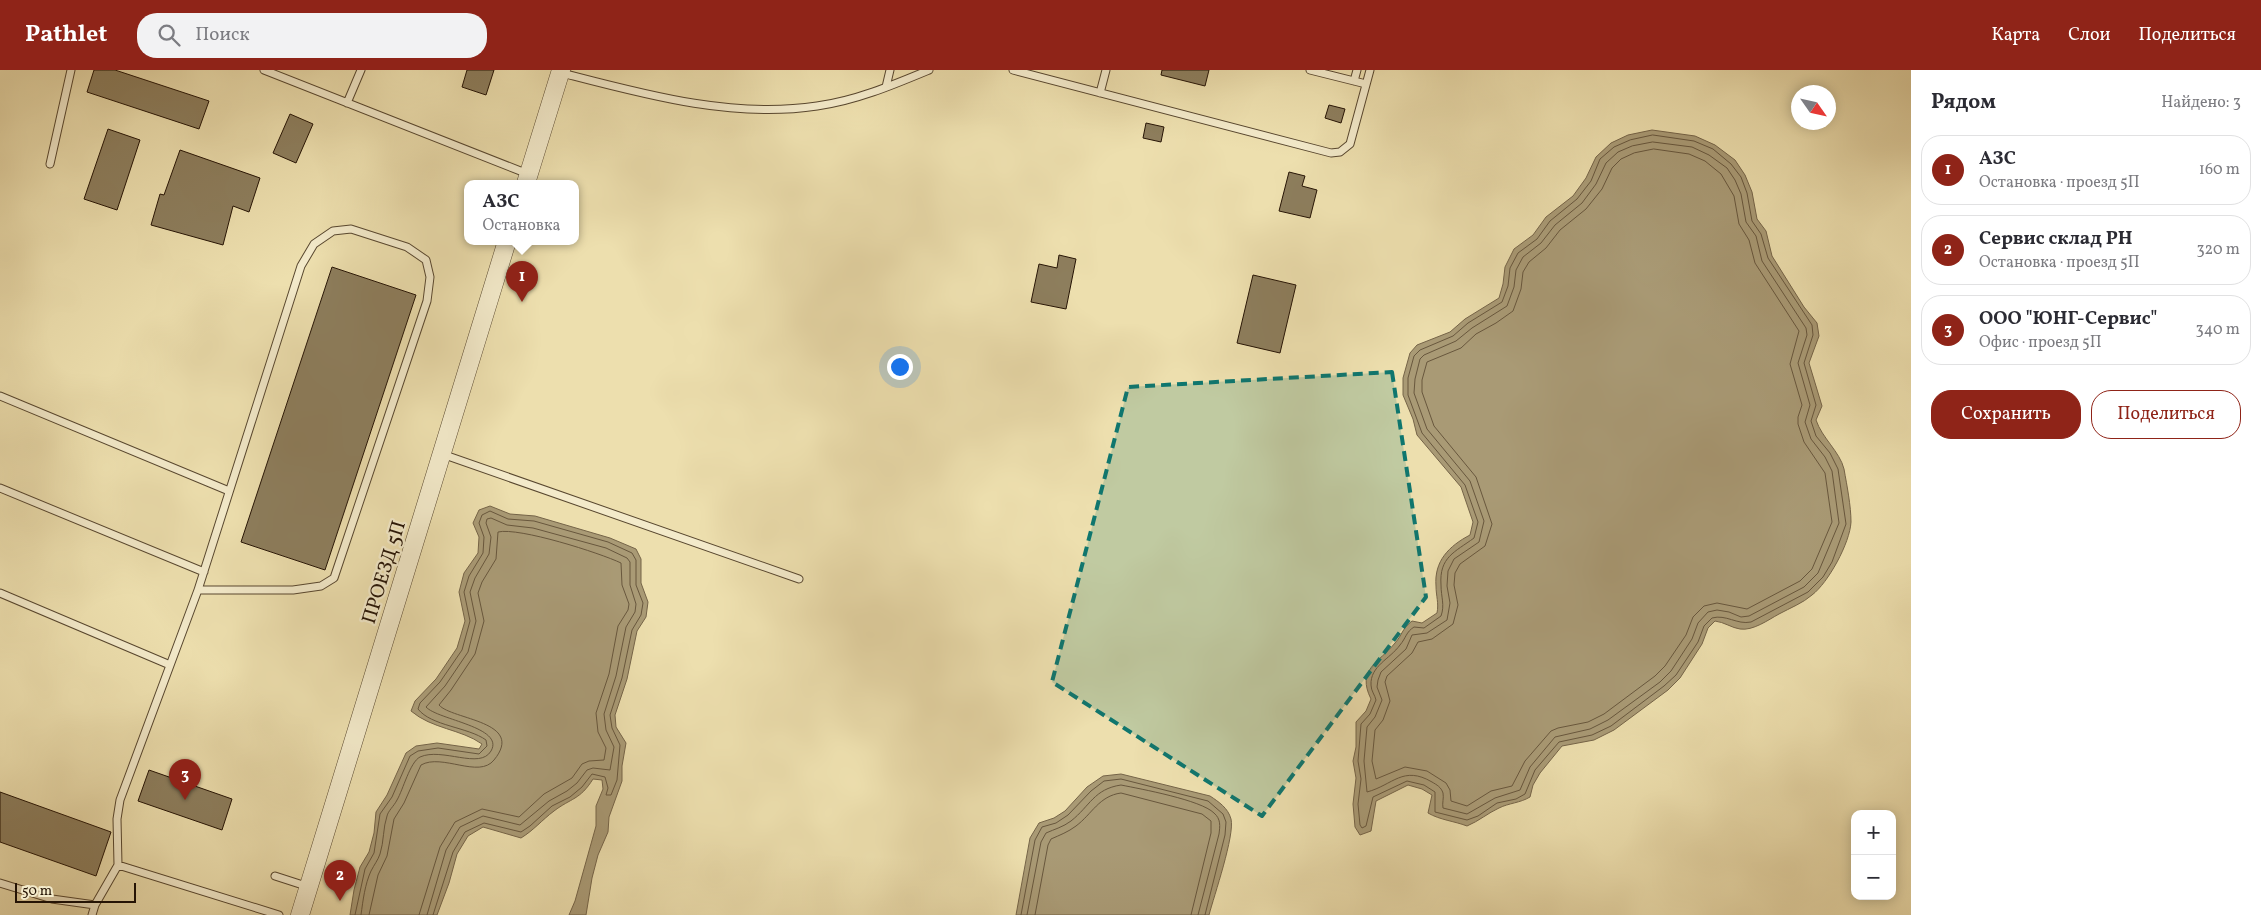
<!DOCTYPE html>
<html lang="ru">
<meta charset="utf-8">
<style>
body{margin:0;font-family:Vollkorn,serif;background:#f2f2f3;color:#2b2b33}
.controls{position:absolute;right:15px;bottom:15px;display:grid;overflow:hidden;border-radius:10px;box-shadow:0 2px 12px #0003}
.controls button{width:45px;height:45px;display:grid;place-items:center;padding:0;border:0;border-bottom:1px solid #e1e1e2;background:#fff;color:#2b2b33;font:25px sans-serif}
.compass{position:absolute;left:1791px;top:15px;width:45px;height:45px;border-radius:50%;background:#fff;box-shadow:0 2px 12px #0003;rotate:124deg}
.scale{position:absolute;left:15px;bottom:12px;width:121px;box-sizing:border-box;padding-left:5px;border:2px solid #261405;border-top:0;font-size:14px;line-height:18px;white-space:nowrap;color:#261405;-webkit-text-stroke:4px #f3eaca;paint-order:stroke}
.you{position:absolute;left:899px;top:296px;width:18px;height:18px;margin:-12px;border:4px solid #fff;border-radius:50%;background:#1a73e8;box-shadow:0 0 0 8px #1a73e833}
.badge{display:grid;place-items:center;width:32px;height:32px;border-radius:50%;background:#8f2418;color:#fff;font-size:16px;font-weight:700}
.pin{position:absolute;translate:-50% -41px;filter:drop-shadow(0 1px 2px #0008)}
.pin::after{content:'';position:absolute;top:26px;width:18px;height:15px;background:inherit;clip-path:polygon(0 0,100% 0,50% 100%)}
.popup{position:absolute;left:464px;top:110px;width:115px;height:65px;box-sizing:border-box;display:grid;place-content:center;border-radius:10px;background:#fff;filter:drop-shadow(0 1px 4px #0005);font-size:16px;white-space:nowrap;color:#7c7c81}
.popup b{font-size:19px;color:#2b2b33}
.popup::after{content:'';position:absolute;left:50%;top:100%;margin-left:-10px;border:10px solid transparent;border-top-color:#fff}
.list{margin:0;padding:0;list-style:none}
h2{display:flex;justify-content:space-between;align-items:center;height:65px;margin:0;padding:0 20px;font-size:21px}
h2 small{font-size:16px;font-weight:400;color:#7c7c81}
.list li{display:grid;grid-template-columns:32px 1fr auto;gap:15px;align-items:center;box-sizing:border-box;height:70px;margin:0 10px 10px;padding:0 10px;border:1px solid #e1e1e2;border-radius:20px}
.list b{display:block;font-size:19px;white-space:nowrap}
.list p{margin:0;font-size:16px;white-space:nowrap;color:#7c7c81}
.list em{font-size:16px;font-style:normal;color:#7c7c81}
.actions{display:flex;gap:10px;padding:15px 20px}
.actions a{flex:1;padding:11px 0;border:1px solid #8f2418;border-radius:20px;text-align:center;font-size:18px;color:#8f2418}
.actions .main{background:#8f2418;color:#fff}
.icon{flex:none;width:28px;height:28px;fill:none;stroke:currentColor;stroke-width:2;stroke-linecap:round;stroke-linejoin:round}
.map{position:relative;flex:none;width:1911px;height:845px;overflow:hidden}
header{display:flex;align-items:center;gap:30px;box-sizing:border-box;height:70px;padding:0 25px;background:#8f2418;color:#fff}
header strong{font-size:24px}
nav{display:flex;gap:28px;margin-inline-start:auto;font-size:18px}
.search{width:350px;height:45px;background:#f2f2f3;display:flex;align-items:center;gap:12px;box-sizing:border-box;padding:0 18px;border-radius:20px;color:#7c7c81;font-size:19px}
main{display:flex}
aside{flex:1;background:#fff}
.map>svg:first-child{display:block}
.water{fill:#a99a75;stroke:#756448}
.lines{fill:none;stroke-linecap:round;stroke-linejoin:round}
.shore{stroke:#68573d;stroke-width:1}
.building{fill:#8d7e5d;stroke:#261405}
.service-casing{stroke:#58472f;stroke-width:9}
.tertiary-casing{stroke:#58472f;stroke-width:19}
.service{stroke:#f3eaca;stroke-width:7}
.tertiary{stroke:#f3eaca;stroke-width:18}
.marked{fill:#0f766e;fill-opacity:0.2;stroke:#0f766e;stroke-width:4;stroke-dasharray:10 6;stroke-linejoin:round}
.labels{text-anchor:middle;stroke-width:4.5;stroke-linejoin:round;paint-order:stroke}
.street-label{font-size:20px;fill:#261405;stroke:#f3eaca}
</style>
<header>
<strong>Pathlet</strong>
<div class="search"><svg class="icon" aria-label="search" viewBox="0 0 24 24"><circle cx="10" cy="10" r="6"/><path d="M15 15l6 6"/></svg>Поиск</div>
<nav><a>Карта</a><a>Слои</a><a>Поделиться</a></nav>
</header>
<main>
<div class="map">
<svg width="1911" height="845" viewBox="0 0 1911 845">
<rect width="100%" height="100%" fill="#eddfae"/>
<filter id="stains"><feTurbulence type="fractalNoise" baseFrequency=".004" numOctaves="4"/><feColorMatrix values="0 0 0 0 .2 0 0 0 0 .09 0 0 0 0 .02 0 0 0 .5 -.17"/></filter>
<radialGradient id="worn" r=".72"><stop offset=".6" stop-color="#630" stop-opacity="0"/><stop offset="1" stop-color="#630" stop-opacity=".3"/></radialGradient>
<!-- water -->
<path class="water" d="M1652,60L1695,66L1715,75L1735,90L1745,105L1752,122L1757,149L1766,161L1772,186L1804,237L1817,253L1819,266L1809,293L1822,336L1816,350C1822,368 1840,382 1844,399C1847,416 1851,436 1851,452C1850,473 1828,513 1812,525C1803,533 1790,538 1779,544C1768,550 1753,561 1740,559C1732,558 1724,552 1715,551L1708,558L1702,574L1680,608L1668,620L1614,660L1594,670L1562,676L1540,703L1533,715L1530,727C1520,733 1509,733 1499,738C1488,743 1479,751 1467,756C1454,751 1440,750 1428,743L1432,725L1422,719L1408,715L1376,731L1371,761L1360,765L1355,757L1353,734L1356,708L1353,691L1356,677V652L1366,641L1371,629C1356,599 1379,593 1395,573C1403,564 1401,560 1412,551L1422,553L1437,543C1439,533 1436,526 1436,516C1434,491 1449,476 1470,465L1473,452L1461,417L1417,365L1413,349L1403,325V308L1410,283L1417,275L1450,262L1465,249L1499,228L1503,214L1505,197L1514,179L1533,165L1546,147L1573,126L1586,108L1596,87L1611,73L1628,65Z
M490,436L510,444L535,446L610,468L636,479L641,489V513L648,532L646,547L637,561L627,609L615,645L616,657L626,673L622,696V711L609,747L608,762L598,785L592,808L586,845H569L575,831L596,756V736L603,719L602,710L593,709C580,730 571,728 554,741C542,750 534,760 521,768L483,757L468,766L457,784L449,813L437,845H350L354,820L360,797L369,782L374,763L376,742L387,725L406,683L416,676L437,673L479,679L482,674C461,659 432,659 411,641L415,631L436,609L457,578L465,551L459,522L464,503L478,483L479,467L473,453L479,440Z
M1121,704L1210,726C1219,732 1228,738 1231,749C1235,765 1214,826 1209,845H1016L1030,768L1039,753L1054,748L1065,741L1087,717L1103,706Z"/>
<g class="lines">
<!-- shore -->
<path class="shore" d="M1653,65L1694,71L1713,79L1731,94L1741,107L1747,123L1752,151L1761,164L1768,188L1812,255L1813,265L1804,293L1816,335L1811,351L1816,366L1830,383L1838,399L1846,454L1832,492L1823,507L1808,522L1751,552C1737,555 1726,544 1712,548L1704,556L1698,572L1676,605L1664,616L1611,656L1592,665L1559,672L1535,700L1525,724L1516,729L1497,733L1478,746L1467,750L1435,742V722L1424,715L1407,711L1373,727L1366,756L1362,758L1360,755L1358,734L1361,709L1358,691L1361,654L1370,644L1376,630C1375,625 1371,621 1371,615C1370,596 1390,589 1400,575C1406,568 1406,562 1414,557L1424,558L1441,546C1445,535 1441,527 1441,515C1439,487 1455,482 1474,468L1478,452L1465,415L1422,363L1408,325V308L1414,286L1420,280L1453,266L1468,253L1502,232L1508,216L1510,198L1518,183L1537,169L1550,151L1577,129L1591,111L1600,89L1614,77L1630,70Z
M1653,72L1692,77L1709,85L1727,98L1735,110L1741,124L1746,152L1756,166L1762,191L1806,258L1807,265L1798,293L1810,335L1805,352L1811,369L1825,387L1832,401L1839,453L1818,503L1804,517L1749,546L1741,547L1729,542L1717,540L1708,542L1698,553L1692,569L1671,601L1660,612L1608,650L1590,659L1555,667L1530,697L1520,720L1495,728L1467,744L1443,738C1442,733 1444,728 1443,723C1441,717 1437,715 1432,712C1403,695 1393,715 1367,722L1364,691L1367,657L1375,647L1382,630L1377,617L1378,610L1381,602L1406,579L1412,565L1427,563L1447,550L1450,533L1447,516L1448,501L1454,489L1479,472L1484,451L1470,411L1427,359L1414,323L1415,309L1420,289L1424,285L1456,271L1472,258L1507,236L1514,217L1516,200L1523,187L1541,173L1555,155L1582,133L1596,114L1606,93L1618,82L1632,76Z
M1654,79L1689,84L1705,91L1721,104L1734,126L1739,154L1749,170L1755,193L1799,261L1790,294L1802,335L1798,347V354L1804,372L1825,403L1832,452L1812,499L1800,511L1747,539L1717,533L1704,536L1693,547L1686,565L1665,596L1655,606L1604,644L1588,652L1558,658L1551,661L1525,691L1512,716L1491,721L1467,736L1451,731L1450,720L1446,713L1427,701L1405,697L1376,709L1372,691L1375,660L1383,650L1390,631L1385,612L1387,606L1412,583L1418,572L1432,569L1453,554L1458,535L1454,515L1455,503L1460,494L1485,476L1492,454L1476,407L1434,356L1422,322V310L1427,292L1461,278L1476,264L1496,253L1513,241L1521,219L1523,202L1529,192L1546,178L1560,160L1586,139L1602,119L1612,98L1621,89L1634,83Z
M355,845L365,799L374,783L380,744L392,727L410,686L418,681L438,678L479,684L487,676L486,670C468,657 431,656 418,639L420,633L440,612L462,580L470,551L464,522L469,506L483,483L484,467L479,453L482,445L490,441L508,449L534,451L608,472L632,483L636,490V515L643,533L641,545L632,560L622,608L610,645L612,658L620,675L617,710L611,725H606L608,718L605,707L592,704L582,717L570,727L552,736L530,756L521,762L484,753L465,762L453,782L433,845
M361,845C363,830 365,814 371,801C374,795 378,790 380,784C384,772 383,757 387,746C388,741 394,736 397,730C403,720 410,692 420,687C442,677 480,700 491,681C505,657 438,650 426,637L445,616L468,582L476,551L470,522L475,508L489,484L491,467L486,453L487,449L491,448L507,455L533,458L606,478L627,488L630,492V515L636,534L635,542L626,557L616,606L604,644L606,660L614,677L610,700L593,698L587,700L577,713L567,721L549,731L520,755L483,746L460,757L446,780L427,845
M369,845L378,805L387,786L394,749L404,733L421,695C442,683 479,709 494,690C526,651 452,650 439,635L451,620L475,584L484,551L478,523L482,512L496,489L498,462C519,457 600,483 621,493L622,515L629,534L628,540L618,556L609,604L596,643L598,662L606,678L604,690L589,691L582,694L572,708L544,724L519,747L482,739L455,752L440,777L419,845
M1021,845L1035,770L1042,757L1056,753L1068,745L1091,721L1104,711L1121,709L1208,731L1223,744L1226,752L1225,765L1205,845
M1027,845L1041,772L1046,763C1055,759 1063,757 1071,751C1090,736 1094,719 1121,715C1141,719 1201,730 1214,743C1221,749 1220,756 1219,764L1198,845
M1035,845L1048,775L1051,769C1060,765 1068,762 1076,756C1092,744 1099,726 1121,723L1202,744L1211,751V763L1191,845"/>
</g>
<!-- building -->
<path class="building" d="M94,0H115L209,31L199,59L87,22Z
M467,0H494L486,25L462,17Z
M1162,0H1209L1205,16L1161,5Z
M1329,35L1345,39L1341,53L1325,48Z
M290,44L313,54L296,93L273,83Z
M1146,53L1164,57L1161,72L1143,68Z
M108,59L140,70L117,140L84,129Z
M180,80L260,108L249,142L233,136L223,175L151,155L160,124L164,125Z
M1289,102L1305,106L1302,116L1317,120L1310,148L1279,141Z
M1059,185L1076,189L1066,239L1031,232L1039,194L1057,198Z
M332,197L416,225L325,500L241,472Z
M1253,205L1296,215L1280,283L1237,273Z
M149,700L232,729L222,760L138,731Z
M0,722L111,762L96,806L0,772Z"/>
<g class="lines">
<defs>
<path id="service" d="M264,0L528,104
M1013,0L1331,83L1340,82L1350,74L1370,0
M1310,0L1366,14
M562,3C643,24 732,49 817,36C855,31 893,15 929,0
M1354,11L1357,0
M886,17L890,0
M1100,23L1106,0
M347,33L361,0
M50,94L71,0
M0,326L229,421
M442,384L799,509
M0,418L204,502
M198,520H293L321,516L334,508L427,231L430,207L426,190L407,177L351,159L333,161L314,174L301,196L198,520L120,730L117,749L118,795L279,845
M0,523L170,595
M275,806L309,817
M0,813L52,829L95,835L118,795
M92,845L95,835"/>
<path id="tertiary" d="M526,113L561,0
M300,845L507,171"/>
</defs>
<!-- service casing -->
<use href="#service" class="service-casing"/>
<!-- tertiary casing -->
<use href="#tertiary" class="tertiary-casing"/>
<!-- service -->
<use href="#service" class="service"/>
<!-- tertiary -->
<use href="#tertiary" class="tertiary"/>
</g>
<!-- marked area -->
<path class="marked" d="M1392,302L1426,527L1262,746L1052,612L1128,317Z"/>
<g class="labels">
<!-- street labels -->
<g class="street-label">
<text transform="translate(383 502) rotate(-73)" y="7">ПРОЕЗД 5П</text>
</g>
</g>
<rect width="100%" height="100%" filter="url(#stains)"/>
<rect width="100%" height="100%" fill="url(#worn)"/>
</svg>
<div class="controls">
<button>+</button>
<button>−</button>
</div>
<svg class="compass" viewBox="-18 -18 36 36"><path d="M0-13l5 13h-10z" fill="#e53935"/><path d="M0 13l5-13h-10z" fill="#7c7c81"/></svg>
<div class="scale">50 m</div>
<div class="you"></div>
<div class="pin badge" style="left:522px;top:232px">1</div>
<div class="popup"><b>АЗС</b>Остановка</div>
<div class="pin badge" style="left:340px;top:831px">2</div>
<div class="pin badge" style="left:185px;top:730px">3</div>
</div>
<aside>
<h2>Рядом<small>Найдено: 3</small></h2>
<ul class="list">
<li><span class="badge">1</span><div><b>АЗС</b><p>Остановка · проезд 5П</p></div><em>160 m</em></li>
<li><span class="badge">2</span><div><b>Сервис склад РН</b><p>Остановка · проезд 5П</p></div><em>320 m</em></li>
<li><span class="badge">3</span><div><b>ООО &quot;ЮНГ-Сервис&quot;</b><p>Офис · проезд 5П</p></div><em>340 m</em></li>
</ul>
<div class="actions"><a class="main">Сохранить</a><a>Поделиться</a></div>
</aside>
</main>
